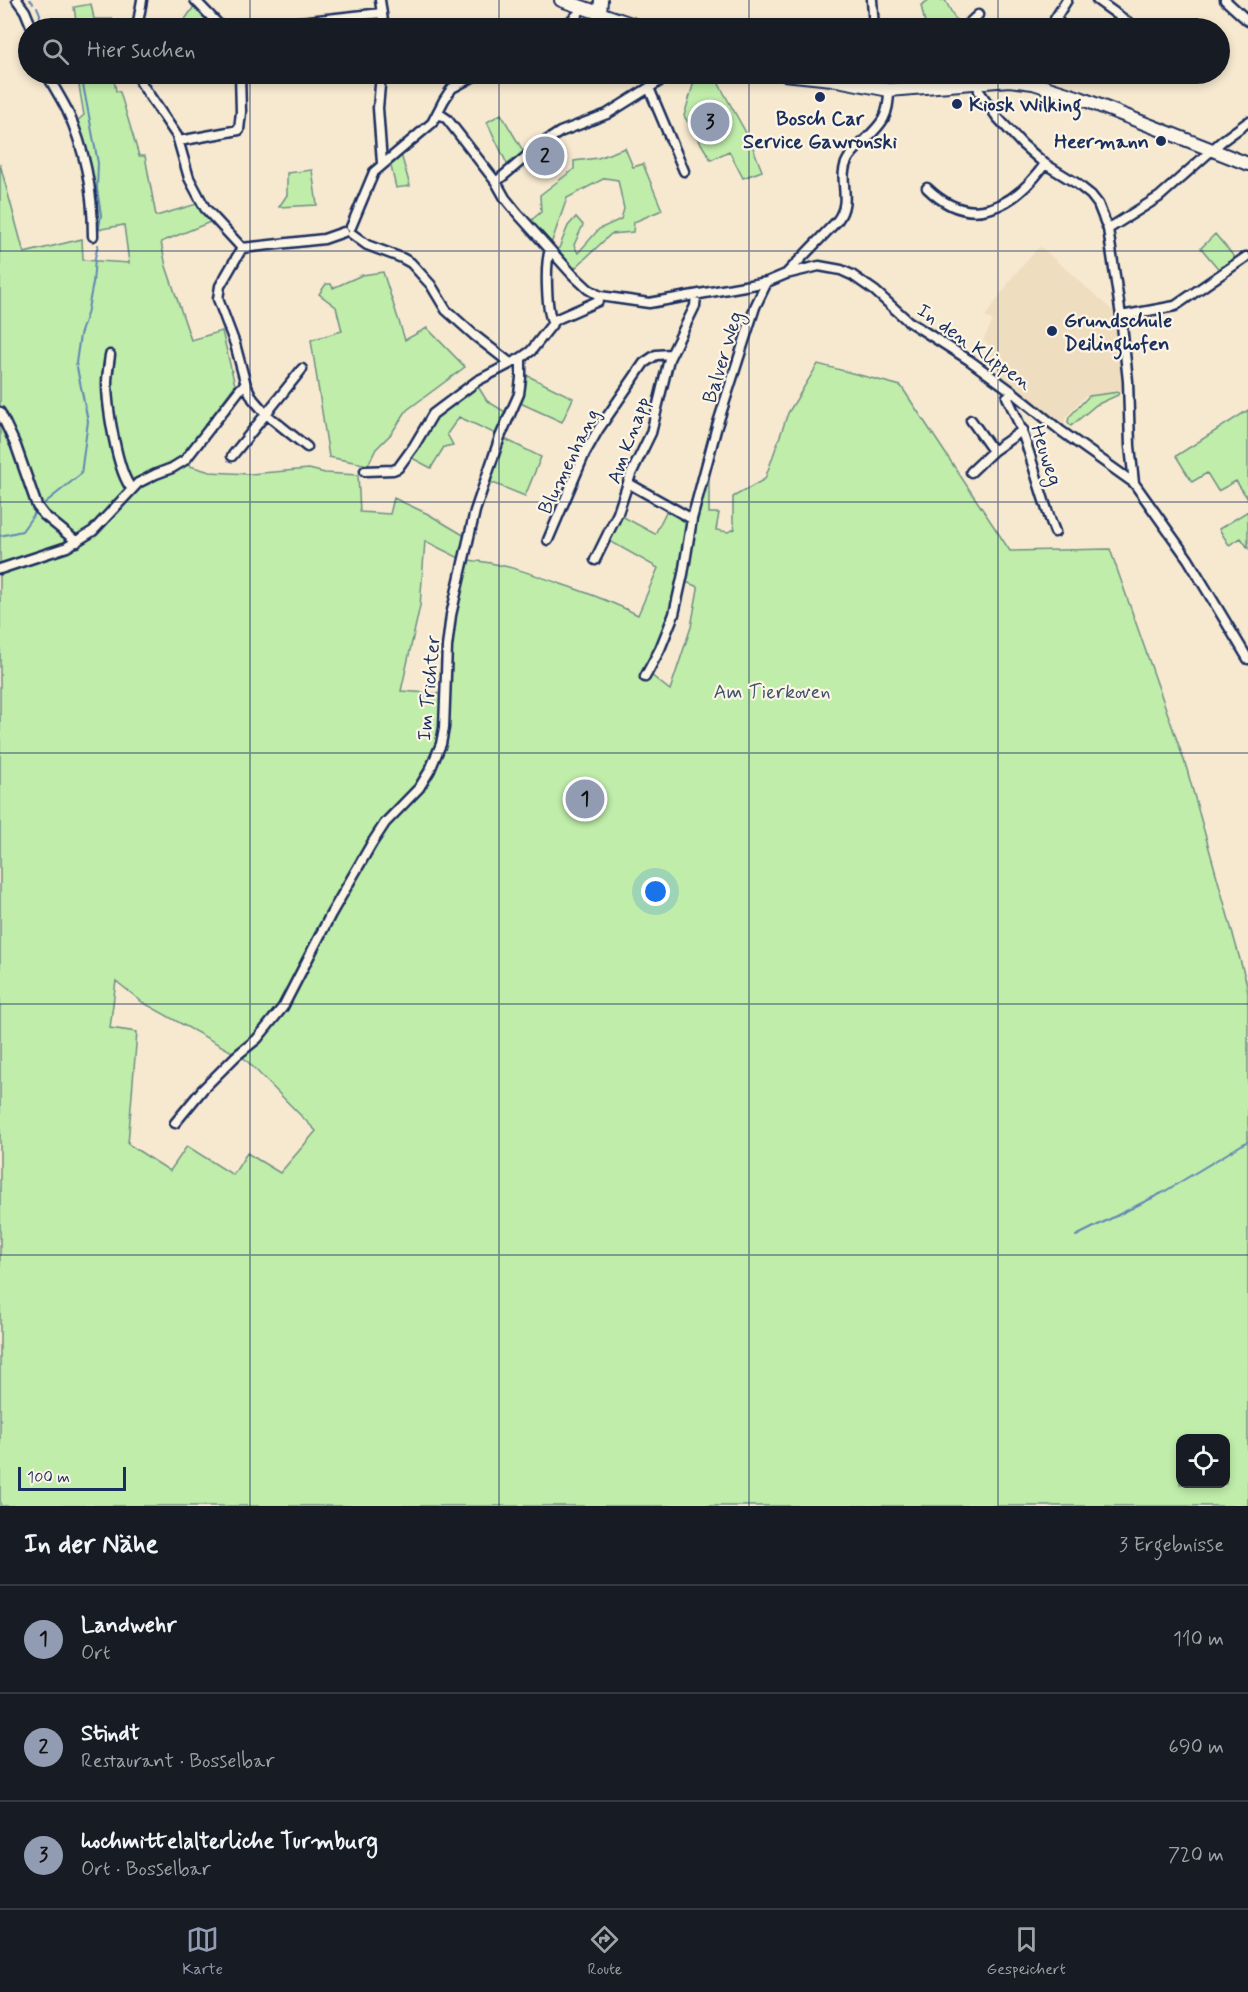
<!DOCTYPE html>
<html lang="de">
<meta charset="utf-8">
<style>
body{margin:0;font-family:Mynerve,sans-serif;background:#242831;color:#f1f3f6}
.controls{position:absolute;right:18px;bottom:18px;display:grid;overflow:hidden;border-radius:12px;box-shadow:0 3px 9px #0003}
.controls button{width:54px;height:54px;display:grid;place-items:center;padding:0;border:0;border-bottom:2px solid #363941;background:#171b24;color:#f1f3f6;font:30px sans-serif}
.scale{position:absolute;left:18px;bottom:15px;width:108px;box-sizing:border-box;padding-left:6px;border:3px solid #1b2f5e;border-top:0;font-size:16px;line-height:21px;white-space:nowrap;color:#1b2f5e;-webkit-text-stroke:4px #fcf5e5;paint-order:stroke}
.you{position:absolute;left:656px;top:892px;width:21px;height:21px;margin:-15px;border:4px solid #fff;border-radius:50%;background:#1a73e8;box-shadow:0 0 0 9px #1a73e833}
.badge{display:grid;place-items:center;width:39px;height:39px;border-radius:50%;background:#919bb2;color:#111;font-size:20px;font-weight:700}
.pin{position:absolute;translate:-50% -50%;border:3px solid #fff;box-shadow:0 2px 6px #0006}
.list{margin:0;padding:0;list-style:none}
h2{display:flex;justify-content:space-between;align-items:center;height:78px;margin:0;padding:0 24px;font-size:26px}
h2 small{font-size:20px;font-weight:400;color:#9ea1a6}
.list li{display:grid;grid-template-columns:39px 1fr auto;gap:18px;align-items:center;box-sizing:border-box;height:108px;padding:0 24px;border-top:2px solid #363941}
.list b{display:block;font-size:22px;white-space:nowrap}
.list p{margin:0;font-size:20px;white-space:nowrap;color:#9ea1a6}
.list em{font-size:20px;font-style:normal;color:#9ea1a6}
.icon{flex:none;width:33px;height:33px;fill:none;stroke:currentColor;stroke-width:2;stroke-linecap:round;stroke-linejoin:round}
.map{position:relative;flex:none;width:1248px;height:1506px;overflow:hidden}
.search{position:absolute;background:#171b24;box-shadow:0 3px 9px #0003;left:18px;right:18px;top:18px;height:66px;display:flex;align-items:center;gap:15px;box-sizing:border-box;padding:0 21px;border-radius:33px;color:#9ea1a6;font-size:22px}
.sheet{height:402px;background:#171b24}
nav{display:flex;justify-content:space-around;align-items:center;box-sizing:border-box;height:84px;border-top:2px solid #363941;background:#171b24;font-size:16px;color:#9ea1a6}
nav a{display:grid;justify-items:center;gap:3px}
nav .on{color:#919bb2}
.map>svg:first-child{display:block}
.built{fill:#efddbf}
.green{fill:#c0edaa;stroke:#6e8e84;stroke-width:1.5;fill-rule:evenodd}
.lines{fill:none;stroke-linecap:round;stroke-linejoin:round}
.stream{stroke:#6188b3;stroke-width:2}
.street-casing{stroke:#1b2f5e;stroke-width:13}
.secondary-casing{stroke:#1b2f5e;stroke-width:16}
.street{stroke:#fcf5e5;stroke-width:8}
.secondary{stroke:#fcf5e5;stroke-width:12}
.grid{fill:none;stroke:#1b2f5e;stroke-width:1.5;stroke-opacity:0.55}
.poi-dot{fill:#1b2f5e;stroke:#fcf5e5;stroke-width:2}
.labels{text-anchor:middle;stroke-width:4.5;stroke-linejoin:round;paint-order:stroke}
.poi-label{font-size:20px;font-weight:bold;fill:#1b2f5e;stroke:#fcf5e5;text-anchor:start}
.street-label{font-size:20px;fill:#1b2f5e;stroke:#fcf5e5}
.park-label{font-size:20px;fill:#3c556d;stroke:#fcf5e5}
</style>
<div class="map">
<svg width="1248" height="1506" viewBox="0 0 1248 1506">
<rect width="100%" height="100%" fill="#f7e9d0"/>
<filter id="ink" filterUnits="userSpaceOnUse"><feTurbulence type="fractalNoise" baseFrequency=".0167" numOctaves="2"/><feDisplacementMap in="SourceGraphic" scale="12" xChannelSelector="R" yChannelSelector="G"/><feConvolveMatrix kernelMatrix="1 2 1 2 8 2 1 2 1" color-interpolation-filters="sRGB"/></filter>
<g filter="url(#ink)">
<!-- built -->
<path class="built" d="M1040,246L1113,311L1124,390L1085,396L1067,416L1063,425L979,362L991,346L983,340L993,321L985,317L1014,275Z"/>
<!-- green -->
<path class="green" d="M929,0H945L960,28H926L921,5Z
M91,4L94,19H113V28H77L74,7Z
M195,5L218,28H179Z
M77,74H113L116,91L120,92L139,156H145L156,216L200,203L213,221L161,242L166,266L191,340L222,331L235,385L179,461L190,466L210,472L250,474L309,469L325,473L358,475L360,512L390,514L394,498L428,514L465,536L461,559L425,541L420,606L401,691L443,694L447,617L466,560C499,562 530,573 561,584C588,593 613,602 638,615L658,568L608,540L620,515L655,534L667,510L691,520L678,608L666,646L651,675L670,690L691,627L698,589V587L686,582L695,519L706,476H709V513H719L716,530L728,532L735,529L733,522V497L765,479L788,413L818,364L901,386L1010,551L1110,549L1186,766L1246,981L1248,994V1506H0V164L24,253L82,239L83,260L129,263L124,225L96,230L76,122L84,115ZM116,981L142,1002L245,1059L316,1131L280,1173L247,1153L233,1175L187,1146L170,1171L128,1144L137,1032L110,1028ZM1180,1438H1226V1484H1180Z
M705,74H723L719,84L750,140L762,171L743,178L729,151L711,160L684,116L695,78Z
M501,114L525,154L509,168L487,122Z
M625,148L633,167L643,164L662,210L634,222L633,232L611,234L573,270L557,253L568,226L576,217L583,225L574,245L578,253L599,229L621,219L624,209L618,180L605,178L567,198L550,247L529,222L541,212L540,195L574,169V161L598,158Z
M401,154L410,186L396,188L390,162Z
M312,170L317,205L279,207L287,195V173Z
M1215,234L1237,260L1221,272L1201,248Z
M383,272L405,340L427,328L465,367L407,410L391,434L376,449L368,465L329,457L311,340L342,331L336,307L319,294L326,284H331L333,288L362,275Z
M524,374L573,398L562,422L518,402Z
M477,385L487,401L507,413L498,435L459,417L447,434L453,445L444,447L431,468L410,457L434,416Z
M1119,392L1118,395L1096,405L1071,426L1068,422L1069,417L1089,396Z
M1248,410V499L1236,481L1218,491L1207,473L1192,482L1176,456Z
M503,438L541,457L525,496L488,481Z
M1248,511V548L1241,538L1229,545L1219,529Z"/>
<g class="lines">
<!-- stream -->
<path class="stream" d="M30,0L33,3
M37,7L40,14L39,28
M81,74L98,163L97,189L101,215L98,233
M41,506L81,474L88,421L76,363L80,335L87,314L93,283L95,258L98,245
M0,536L22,531L37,510
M1076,1236L1162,1193L1248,1141"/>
<defs>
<path id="street" d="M17,0L25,11L32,28
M195,0L222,28
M380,0L384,28
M872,0L874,28
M1097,0L1136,28
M1225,0L1248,21
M1059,22L1055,19L1067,0
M137,28L142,0
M244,28L382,13
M563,28L578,14L581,7
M964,28L978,15
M47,74C53,86 61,98 67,110C85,149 93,194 93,236
M141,74V83L177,136L189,178L205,208L242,248L220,286L218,299L235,344L246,385L253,399L266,414L232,456
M381,74L378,108L382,163
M879,74L880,89
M978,82L979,91L997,117L1022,144L1045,164L1076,183L1091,195L1098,204L1108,229L1121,316L1128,381L1130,446L1134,483L1188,559L1248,659
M932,86L931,79L937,74
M649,88L684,171
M438,113L447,119L496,182L505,198L518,214L572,274L588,289L600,296
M179,141L239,130L241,112L240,74
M496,182L540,145L560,132L607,114L663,79L682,74
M927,188C971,231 1014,207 1045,164
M351,227L374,172L432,123L444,100L452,88L478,74
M1108,229L1159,197L1222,141L1248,122
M352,234L367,245L402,258L411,263L431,285L446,310L474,335L510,363
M242,248L324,239L344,232
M550,250C545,263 546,311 553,323
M786,274L819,266L841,270L852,275L875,291L908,321L969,360L1014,393L1061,431L1134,483
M1121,316L1175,306L1246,257
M110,355C109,364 107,374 107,383C107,406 117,473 132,489
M302,369L266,414L307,447
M1014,393L1007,397C1029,440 1037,487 1055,532
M0,412L16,446L37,506L44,515L77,542
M971,420L993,451L1023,430
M365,471L393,470L398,468L414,446L433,414L477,381L521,358L531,351L553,323L557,319L598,301L600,296L649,303L767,282L786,274L837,221C854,199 836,179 848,159C851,154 856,149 860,145C880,125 889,120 889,90
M971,472L993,451
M628,483L692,519
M548,540L585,453L598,430L644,363L656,355L671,354
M595,560L618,513L631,474L651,433L669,359L695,306L696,296
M0,569L67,547L93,531L138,483L156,474L172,468L185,460L241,388L246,385
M645,677L660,649L674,614L683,574L692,519L717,426L755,307L767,282
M175,1123L203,1089L236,1056L257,1039L283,1007L331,914L372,843L385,823L419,788L430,770L441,744L444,728L447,647L451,615L475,511L500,437L519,394L521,378V358"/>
<path id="secondary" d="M561,0L643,28
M600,13L601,0
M784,74L832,79L889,90L1009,80L1033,83L1080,98L1248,164"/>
</defs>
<!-- street casing -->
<use href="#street" class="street-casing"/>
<!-- secondary casing -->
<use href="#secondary" class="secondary-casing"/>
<!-- street -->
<use href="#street" class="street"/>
<!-- secondary -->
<use href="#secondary" class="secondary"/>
</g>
</g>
<!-- grid -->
<path class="grid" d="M250,0V28M499,0V28M749,0V28M998,0V28M250,74V1506M499,74V1506M749,74V1506M998,74V1506M0,251H1248M0,502H1248M0,753H1248M0,1004H1248M0,1255H1248"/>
<!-- markers -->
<g class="poi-dot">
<circle cx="820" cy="97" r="6"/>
<circle cx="957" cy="104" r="6"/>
<circle cx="1161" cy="141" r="6"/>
<circle cx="1052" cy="331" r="6"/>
</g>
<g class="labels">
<!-- poi labels -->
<g class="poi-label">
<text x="969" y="111">Kiosk Wilking</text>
<text x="820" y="125" text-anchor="middle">Bosch Car<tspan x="820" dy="23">Service Gawronski</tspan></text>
<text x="1149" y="148" text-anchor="end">Heermann</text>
<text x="1064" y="327">Grundschule<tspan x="1064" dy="23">Deilinghofen</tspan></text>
</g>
<!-- street labels -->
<g class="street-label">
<text transform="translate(975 346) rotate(35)" y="7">In den Klippen</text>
<text transform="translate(722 357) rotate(-73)" y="7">Balver Weg</text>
<text transform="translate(628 440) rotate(-70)" y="7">Am Knapp</text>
<text transform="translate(1047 455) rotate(72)" y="7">Heuweg</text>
<text transform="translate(568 461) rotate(-64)" y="7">Blumenhang</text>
<text transform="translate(428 688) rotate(-85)" y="7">Im Trichter</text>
</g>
<!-- park labels -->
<g class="park-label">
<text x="772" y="698">Am Tierkoven</text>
</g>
</g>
</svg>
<div class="controls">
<button><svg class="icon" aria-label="locate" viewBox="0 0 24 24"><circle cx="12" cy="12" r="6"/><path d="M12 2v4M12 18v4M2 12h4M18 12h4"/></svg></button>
</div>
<div class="scale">100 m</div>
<div class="you"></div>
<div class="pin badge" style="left:585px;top:799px">1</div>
<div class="pin badge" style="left:545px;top:156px">2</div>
<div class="pin badge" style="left:710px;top:122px">3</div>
<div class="search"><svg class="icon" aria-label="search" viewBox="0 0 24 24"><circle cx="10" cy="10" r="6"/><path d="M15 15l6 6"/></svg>Hier suchen</div>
</div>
<section class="sheet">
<h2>In der Nähe<small>3 Ergebnisse</small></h2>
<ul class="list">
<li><span class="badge">1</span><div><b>Landwehr</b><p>Ort</p></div><em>110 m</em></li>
<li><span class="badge">2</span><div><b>Stindt</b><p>Restaurant · Bosselbar</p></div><em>690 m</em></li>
<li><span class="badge">3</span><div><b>hochmittelalterliche Turmburg</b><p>Ort · Bosselbar</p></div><em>720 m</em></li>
</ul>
</section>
<nav>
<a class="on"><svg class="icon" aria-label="map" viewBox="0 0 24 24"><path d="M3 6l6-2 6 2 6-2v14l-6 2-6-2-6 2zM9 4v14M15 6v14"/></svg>Karte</a>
<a><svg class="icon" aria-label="directions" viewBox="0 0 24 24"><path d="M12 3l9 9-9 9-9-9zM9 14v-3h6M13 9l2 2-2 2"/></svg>Route</a>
<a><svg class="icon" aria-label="saved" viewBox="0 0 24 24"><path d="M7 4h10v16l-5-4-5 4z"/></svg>Gespeichert</a>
</nav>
